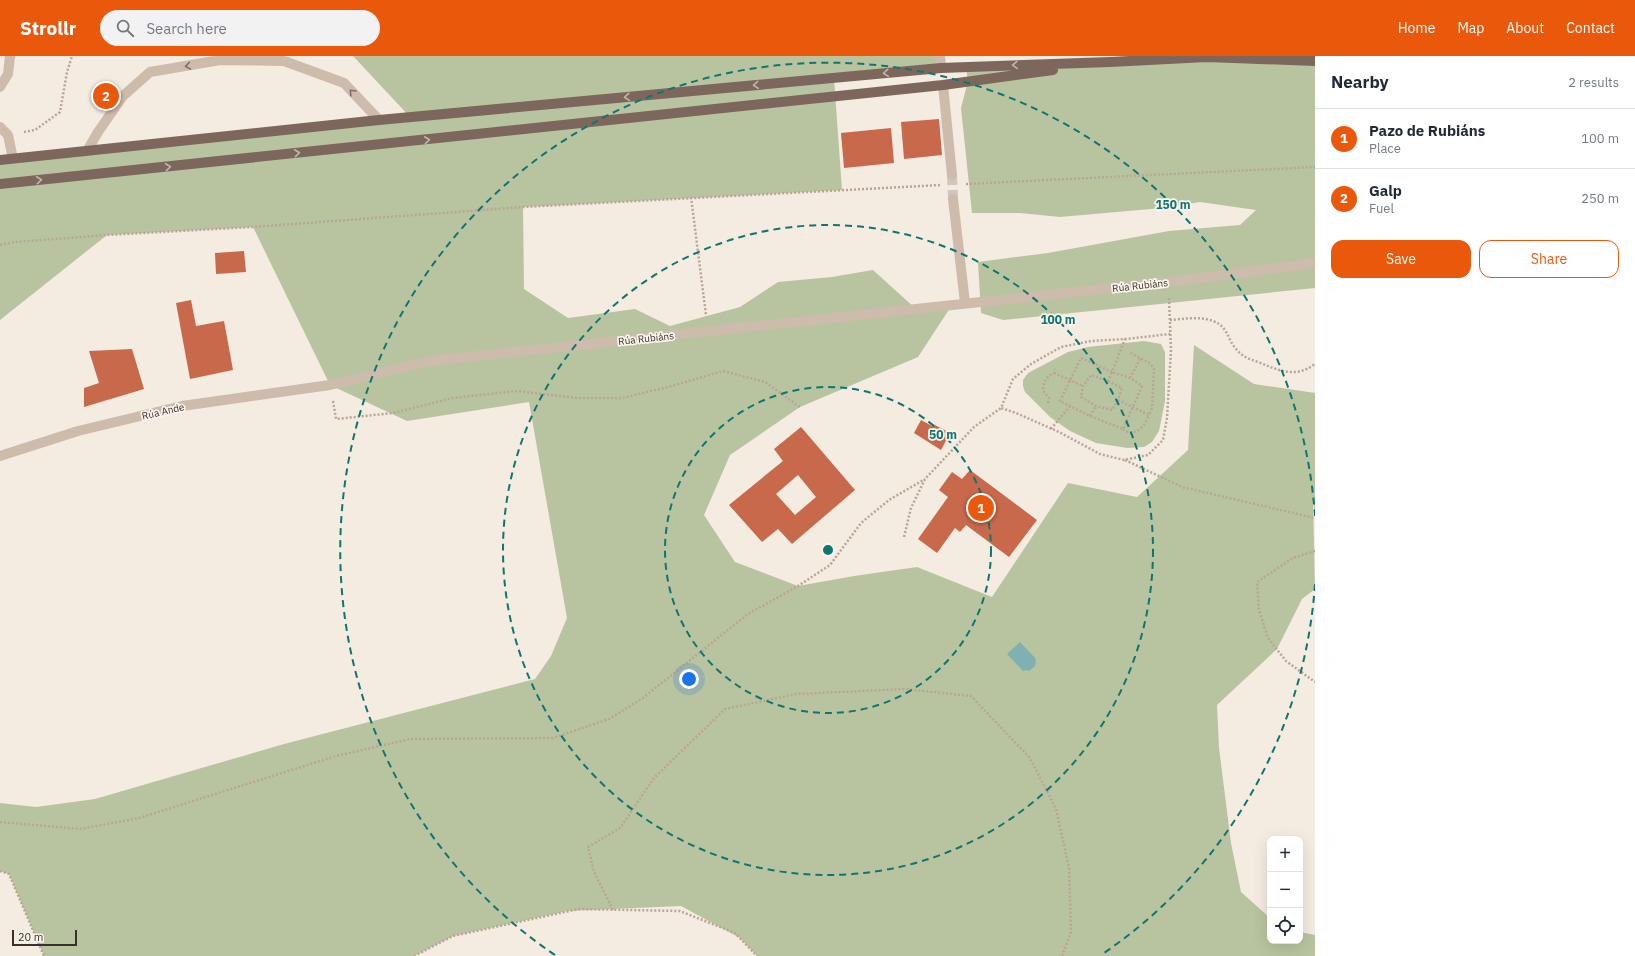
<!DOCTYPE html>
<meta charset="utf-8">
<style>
body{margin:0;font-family:"IBM Plex Sans",sans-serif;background:#f2f2f3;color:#1f2937}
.controls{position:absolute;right:12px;bottom:12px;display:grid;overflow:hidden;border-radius:8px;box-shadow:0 4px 16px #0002}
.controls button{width:36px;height:36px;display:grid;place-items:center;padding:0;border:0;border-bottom:1px solid #e0e1e3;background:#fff;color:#1f2937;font:20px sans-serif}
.scale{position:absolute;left:12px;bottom:10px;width:65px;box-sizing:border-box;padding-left:4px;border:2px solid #3b302b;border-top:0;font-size:11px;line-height:14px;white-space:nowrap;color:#3b302b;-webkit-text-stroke:3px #fbf5ee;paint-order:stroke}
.you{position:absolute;left:689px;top:623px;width:14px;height:14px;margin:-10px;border:3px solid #fff;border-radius:50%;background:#1a73e8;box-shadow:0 0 0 6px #1a73e833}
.badge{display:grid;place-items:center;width:26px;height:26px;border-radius:50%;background:#ea580c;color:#fff;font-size:13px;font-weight:700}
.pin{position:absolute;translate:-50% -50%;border:2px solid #fff;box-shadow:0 1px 4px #0006}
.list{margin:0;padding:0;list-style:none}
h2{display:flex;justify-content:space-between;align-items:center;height:52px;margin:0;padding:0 16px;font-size:17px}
h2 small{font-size:13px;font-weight:400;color:#747a83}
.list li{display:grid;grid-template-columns:26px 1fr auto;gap:12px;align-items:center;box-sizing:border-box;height:60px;padding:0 16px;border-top:1px solid #e0e1e3}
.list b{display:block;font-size:15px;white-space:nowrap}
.list p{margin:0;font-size:13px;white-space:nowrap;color:#747a83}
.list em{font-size:13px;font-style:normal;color:#747a83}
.actions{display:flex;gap:8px;padding:12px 16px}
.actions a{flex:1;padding:9px 0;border:1px solid #ea580c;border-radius:12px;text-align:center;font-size:14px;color:#ea580c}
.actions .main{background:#ea580c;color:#fff}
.icon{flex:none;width:22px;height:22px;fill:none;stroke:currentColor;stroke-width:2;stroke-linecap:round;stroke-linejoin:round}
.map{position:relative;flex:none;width:1315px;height:900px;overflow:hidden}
header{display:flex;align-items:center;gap:24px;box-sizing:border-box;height:56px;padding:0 20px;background:#ea580c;color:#fff}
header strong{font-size:19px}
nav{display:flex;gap:22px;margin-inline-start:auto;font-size:14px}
.search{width:280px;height:36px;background:#f2f2f3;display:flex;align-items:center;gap:10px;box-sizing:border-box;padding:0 14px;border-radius:22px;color:#747a83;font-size:15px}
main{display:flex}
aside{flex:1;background:#fff}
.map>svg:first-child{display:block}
.green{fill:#b8c4a0}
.water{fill:#7fb0b2}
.building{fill:#c8694b;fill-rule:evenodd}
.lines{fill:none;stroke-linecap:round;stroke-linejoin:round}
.minor-tunnel{stroke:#cfc6bd;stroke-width:10;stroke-dasharray:10 5;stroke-linecap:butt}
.path{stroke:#b9a596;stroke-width:2.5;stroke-dasharray:2 2;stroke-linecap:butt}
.minor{stroke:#cdbbac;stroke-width:10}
.major{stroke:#7d675c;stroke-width:10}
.oneway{stroke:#c2b5ac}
.oneway2{stroke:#7d6f65}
.ring{fill:none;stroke:#0f766e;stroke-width:2;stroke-dasharray:7 5}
.labels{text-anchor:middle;stroke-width:3.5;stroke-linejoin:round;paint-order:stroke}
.street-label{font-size:10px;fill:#3b302b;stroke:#fbf5ee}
.centre{fill:#0f766e;stroke:#fbf5ee;stroke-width:2}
.ring-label{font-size:12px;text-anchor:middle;font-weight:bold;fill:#0f766e;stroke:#fbf5ee;stroke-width:3.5;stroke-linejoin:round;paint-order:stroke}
</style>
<header>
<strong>Strollr</strong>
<div class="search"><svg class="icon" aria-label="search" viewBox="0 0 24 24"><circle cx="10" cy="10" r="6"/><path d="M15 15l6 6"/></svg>Search here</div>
<nav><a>Home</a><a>Map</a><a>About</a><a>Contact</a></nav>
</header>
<main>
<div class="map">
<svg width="1315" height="900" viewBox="0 0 1315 900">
<rect width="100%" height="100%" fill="#f4ebe1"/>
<!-- green -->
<path class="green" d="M353,0H939L941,12L834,22L842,134L523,151L524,233L568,262L635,253L670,270L740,251L778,226L832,221L873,214L916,253L952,249L918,301L800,351L730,399L704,459L735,506L798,530L854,520L917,511L992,541L1068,427L1137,441L1188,394L1194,289L1254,328L1315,337V462L1313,444L1315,533L1302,543L1277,593L1217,649L1219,692L1231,787L1241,836L1270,862V885H1300V876L1315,879V900H757L740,882L681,850L567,855L453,880L414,900H44L9,818L0,815V747L36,751L95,743L284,688L535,623L551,600L567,562L529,346L407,365L330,329L253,171L107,179L0,264V104L410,61Z
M1315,5V232L1003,264L981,257L978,206L1048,197L1169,175L1240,169L1256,154L1200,146L1162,152L1060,161L1020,157H972L961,52L968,25L966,11L1110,6Z
M1144,285L1161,288L1165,296V345L1159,375L1152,386L1144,391L1127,392L1096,387L1070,375L1050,361L1025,336L1023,330V324L1028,317L1068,296L1088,291Z"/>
<!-- water -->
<path class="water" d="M1020,586L1036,603L1035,610L1029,615L1026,614L1023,615L1007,598Z"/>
<!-- building -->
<path class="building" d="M939,63L942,99L904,103L901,66Z
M891,72L894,107L844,112L841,77Z
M244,195L246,216L216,218L215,197Z
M191,244L196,270L224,265L233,314L190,323L176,247Z
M132,293L144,333L84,351V332L99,327L89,295Z
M921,364L932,370L933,368L950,377L941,394L914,377Z
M801,371L855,434L792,488L778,473L762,486L729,449L783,405L774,393ZM798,419L816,441L795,459L776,438Z
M970,414L1037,464L1009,501L966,469L960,476L955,472L937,497L918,483L948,441L939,434L952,416L962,423Z"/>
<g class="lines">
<!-- minor-tunnel -->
<path class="minor-tunnel" d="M952,119L953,143"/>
<!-- path -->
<path class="path" d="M24,76L35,74L60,56L67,16L72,0
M966,128L1315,111
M691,141L706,259
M0,189L15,186L107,179L253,171L523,151L941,129
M1169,242L1171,294L1167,362L1163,384L1148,399L1124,404L1100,398L1059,376L1016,357L1001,352L1013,323L1031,308L1061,291L1091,285L1126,283L1170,278
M1170,264C1183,263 1200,260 1213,265C1229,271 1227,284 1237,294C1243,301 1249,303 1258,306C1278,314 1295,323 1315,308
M1054,317L1083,330
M1130,322L1140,303
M1108,325L1122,332L1118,344L1112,354L1096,350L1081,341L1083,330L1091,319L1108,325L1112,316L1130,322L1142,330L1123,373L1090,360L1060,345L1081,302L1112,316L1125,283
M1118,344L1149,359L1152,352L1154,313C1150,304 1138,303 1130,296
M333,345L336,363L393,357L453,342L516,335L577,342H622L672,330L723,315L765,326L800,351
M1048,347L1049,342L1043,335C1043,327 1046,321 1054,317L1055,313
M1090,360L1096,350
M1051,373L1070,350
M1123,373L1129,377C1141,376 1145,368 1149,359
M1125,404L1182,431L1315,462
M904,481L911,452L925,423L974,371L1001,352
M1315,495L1293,502L1257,526L1259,554L1268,582L1286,605L1315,626
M0,766L80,773L139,762L336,700L410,683L553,682L609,663L643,642L748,558L798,530L830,509L861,467L889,444L925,423
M0,815L9,818L44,900
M613,854L594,816L588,791L620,772L654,722L725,653L796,638L905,633L971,640L1030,702L1056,753L1069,812L1071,876L1062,900
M414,900L453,880L579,853L680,855L735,877L757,900"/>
<!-- minor -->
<path class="minor" d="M940,0L941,12
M943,29L952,119
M0,31L8,18L10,0
M0,71L8,79L13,103
M87,95L98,76L123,40L150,16L220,4L284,5L344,27L379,64
M953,143L965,247
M0,400L78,375L182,350L330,329L431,305L1185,224L1315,207"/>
<!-- major -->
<path class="major" d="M0,104L379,64L941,12L1110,6L1207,1L1315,5
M0,128L943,29L1053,14"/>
</g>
<!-- one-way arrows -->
<defs><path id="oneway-chevron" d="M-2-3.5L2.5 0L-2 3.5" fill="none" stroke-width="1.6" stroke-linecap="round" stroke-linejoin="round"/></defs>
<g class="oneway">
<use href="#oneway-chevron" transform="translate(1015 9) rotate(178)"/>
<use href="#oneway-chevron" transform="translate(886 17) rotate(175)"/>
<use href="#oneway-chevron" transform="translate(756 29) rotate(175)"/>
<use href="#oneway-chevron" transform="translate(627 41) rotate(175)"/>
<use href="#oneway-chevron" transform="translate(427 84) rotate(-6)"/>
<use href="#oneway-chevron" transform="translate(297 97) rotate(-6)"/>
<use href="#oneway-chevron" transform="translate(168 111) rotate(-6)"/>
<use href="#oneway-chevron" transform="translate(39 124) rotate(-6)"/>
</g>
<g class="oneway2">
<use href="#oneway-chevron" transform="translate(188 10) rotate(171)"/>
<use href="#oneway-chevron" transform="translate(352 36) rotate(-134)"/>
</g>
<!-- distance rings -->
<g class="ring">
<circle cx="828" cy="494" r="163"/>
<circle cx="828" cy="494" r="325"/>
<path d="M1315 528A488 488 0 0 1 1101 899M555 899A488 488 0 1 1 1315 460"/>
</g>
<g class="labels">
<!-- street labels -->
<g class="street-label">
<text transform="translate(1140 229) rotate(-6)" y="4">Rúa Rubiáns</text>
<text transform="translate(646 282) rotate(-6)" y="4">Rúa Rubiáns</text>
<text transform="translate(163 355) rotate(-13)" y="4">Rúa Ande</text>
</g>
</g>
<circle cx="828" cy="494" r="6" class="centre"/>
<g class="ring-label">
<text x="1173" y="153">150 m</text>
<text x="1058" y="268">100 m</text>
<text x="943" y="383">50 m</text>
</g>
</svg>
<div class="controls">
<button>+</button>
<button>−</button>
<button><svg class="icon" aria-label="locate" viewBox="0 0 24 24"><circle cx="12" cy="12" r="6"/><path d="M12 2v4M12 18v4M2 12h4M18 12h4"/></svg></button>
</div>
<div class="scale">20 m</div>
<div class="you"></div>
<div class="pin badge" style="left:981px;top:452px">1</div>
<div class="pin badge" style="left:106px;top:40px">2</div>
</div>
<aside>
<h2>Nearby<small>2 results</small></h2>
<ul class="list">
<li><span class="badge">1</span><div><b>Pazo de Rubiáns</b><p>Place</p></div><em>100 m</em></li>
<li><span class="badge">2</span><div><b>Galp</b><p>Fuel</p></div><em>250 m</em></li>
</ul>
<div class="actions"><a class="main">Save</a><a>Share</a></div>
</aside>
</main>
